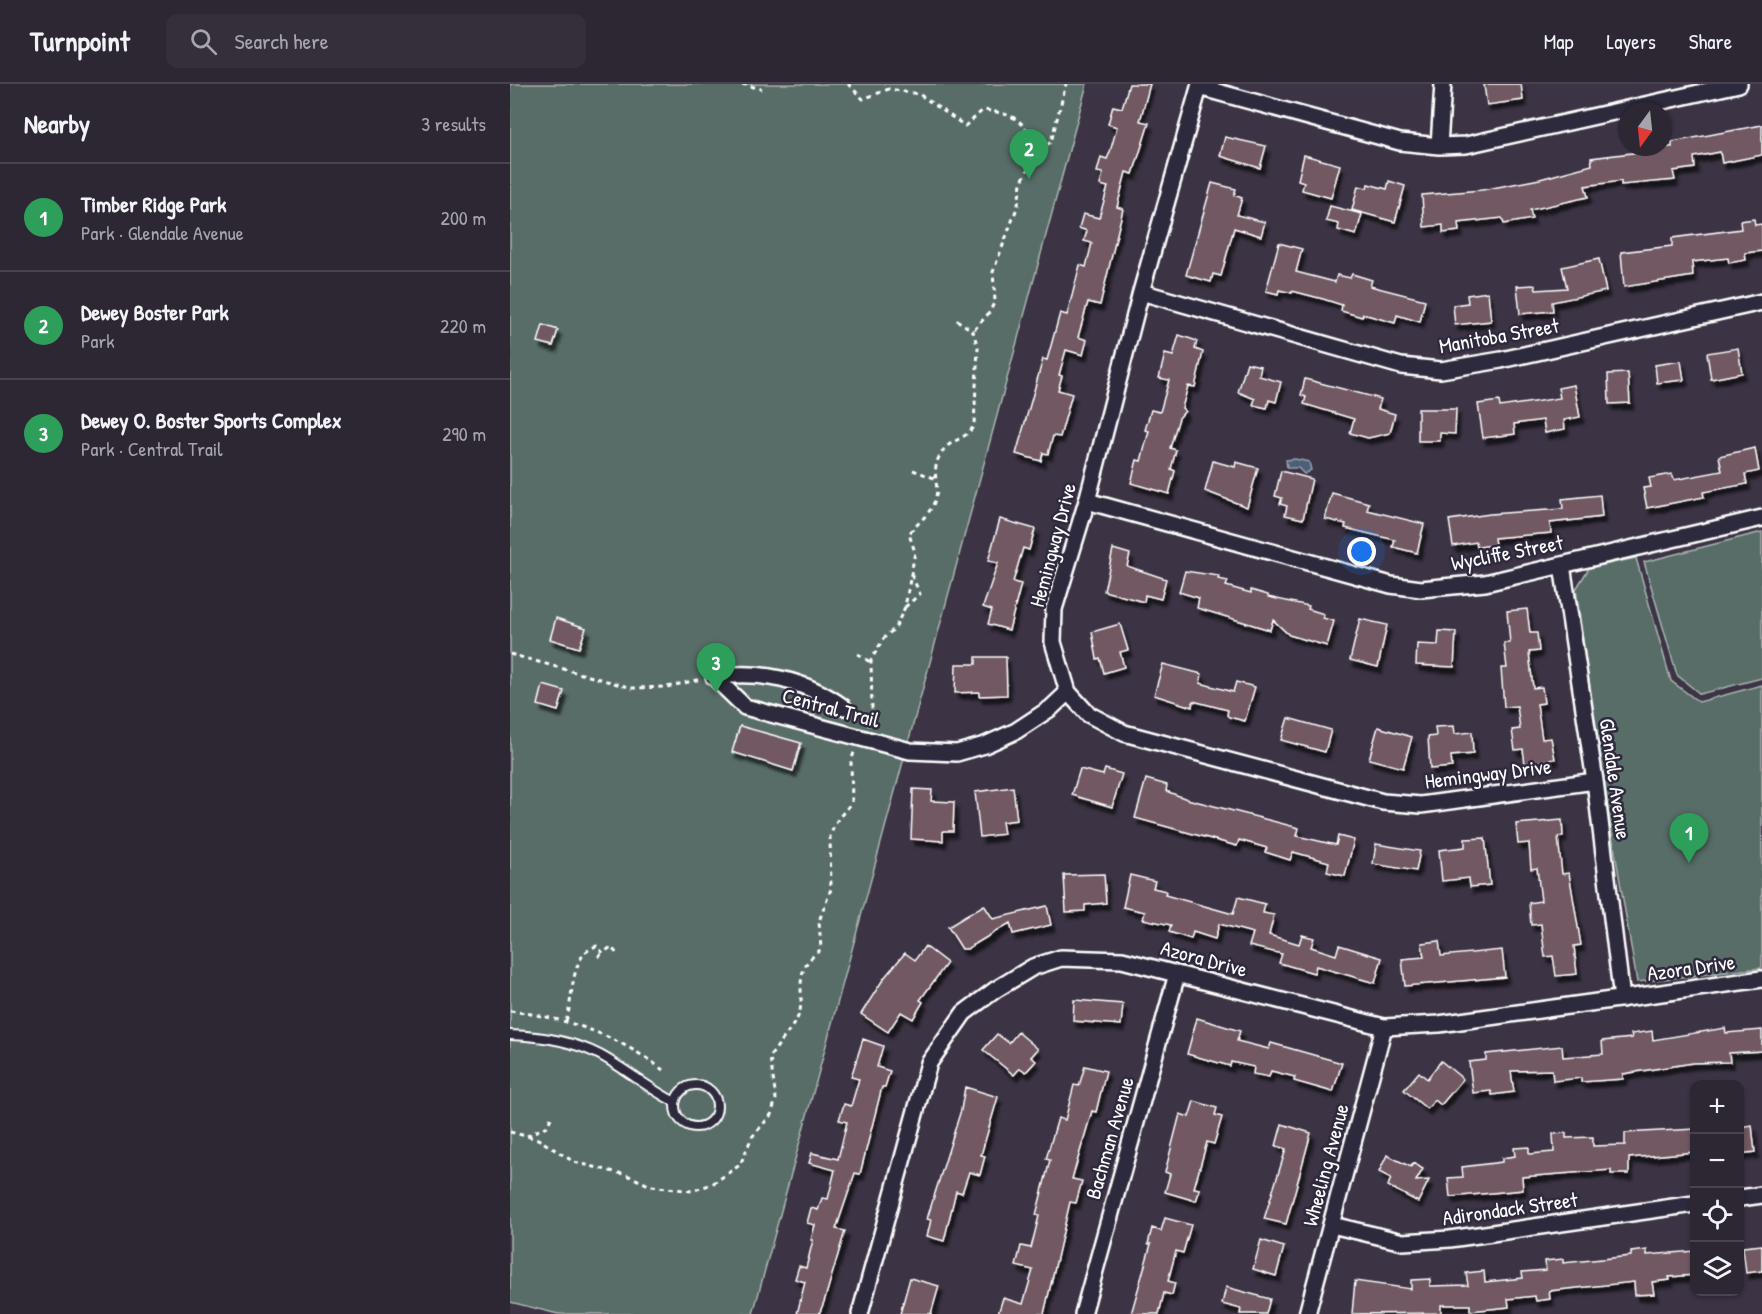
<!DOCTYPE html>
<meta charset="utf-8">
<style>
body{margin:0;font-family:"Patrick Hand",sans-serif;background:#352e3b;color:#f1f3f6}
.controls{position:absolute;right:18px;bottom:18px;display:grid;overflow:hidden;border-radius:12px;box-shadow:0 2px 4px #0004}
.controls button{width:54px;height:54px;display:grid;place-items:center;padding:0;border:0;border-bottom:2px solid #48434e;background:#2d2633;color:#f1f3f6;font:30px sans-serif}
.compass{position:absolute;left:1108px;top:18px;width:54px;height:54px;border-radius:50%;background:#2d2633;box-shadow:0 2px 4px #0004;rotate:195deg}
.you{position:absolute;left:852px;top:468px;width:21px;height:21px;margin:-15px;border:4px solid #fff;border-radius:50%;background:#1a73e8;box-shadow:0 0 0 9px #1a73e833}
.badge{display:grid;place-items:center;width:39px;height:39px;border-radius:50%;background:#8abfa5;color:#fff;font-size:20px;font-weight:700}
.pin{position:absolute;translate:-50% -50px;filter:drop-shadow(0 2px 3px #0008)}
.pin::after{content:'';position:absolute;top:32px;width:21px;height:18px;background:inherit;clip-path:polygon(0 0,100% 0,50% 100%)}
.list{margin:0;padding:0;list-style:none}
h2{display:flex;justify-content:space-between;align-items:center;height:78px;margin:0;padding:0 24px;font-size:26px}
h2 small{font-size:20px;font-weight:400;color:#a7a5ac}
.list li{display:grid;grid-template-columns:39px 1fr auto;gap:18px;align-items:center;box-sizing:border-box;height:108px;padding:0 24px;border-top:2px solid #48434e}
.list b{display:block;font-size:22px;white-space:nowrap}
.list p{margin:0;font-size:20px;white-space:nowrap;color:#a7a5ac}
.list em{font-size:20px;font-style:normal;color:#a7a5ac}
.icon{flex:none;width:33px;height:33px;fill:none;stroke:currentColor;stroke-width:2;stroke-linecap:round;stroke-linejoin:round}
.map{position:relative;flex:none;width:1252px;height:1230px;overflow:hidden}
header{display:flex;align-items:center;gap:36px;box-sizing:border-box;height:84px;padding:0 30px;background:#2d2633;border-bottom:2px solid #48434e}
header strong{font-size:28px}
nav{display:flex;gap:33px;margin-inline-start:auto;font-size:21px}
.search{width:420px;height:54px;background:#352e3b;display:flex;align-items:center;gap:15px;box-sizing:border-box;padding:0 21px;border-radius:12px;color:#a7a5ac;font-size:22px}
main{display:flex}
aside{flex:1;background:#2d2633}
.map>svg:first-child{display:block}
.green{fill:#586d67;stroke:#acb6b3;stroke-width:1.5}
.water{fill:#4c6077;stroke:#94a0ad;stroke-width:1.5}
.building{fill:#715962;stroke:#fff;stroke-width:1.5;filter:url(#shadow)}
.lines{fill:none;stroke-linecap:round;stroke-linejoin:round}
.service-casing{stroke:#fff;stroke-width:12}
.minor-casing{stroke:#fff;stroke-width:20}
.path{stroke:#fff;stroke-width:3;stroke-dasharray:4.5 4.5;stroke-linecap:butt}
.service{stroke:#2f2a3d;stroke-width:8}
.minor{stroke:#2f2a3d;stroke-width:15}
.labels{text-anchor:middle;stroke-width:5;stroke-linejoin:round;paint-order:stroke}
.street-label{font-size:21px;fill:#fff;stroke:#2f2a3d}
</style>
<header>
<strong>Turnpoint</strong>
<div class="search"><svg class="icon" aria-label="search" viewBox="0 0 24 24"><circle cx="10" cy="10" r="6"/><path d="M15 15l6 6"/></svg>Search here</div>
<nav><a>Map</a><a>Layers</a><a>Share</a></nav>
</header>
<main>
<aside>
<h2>Nearby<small>3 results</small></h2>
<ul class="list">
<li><span class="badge" style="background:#2e9e5b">1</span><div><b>Timber Ridge Park</b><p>Park · Glendale Avenue</p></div><em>200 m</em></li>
<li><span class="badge" style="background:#2e9e5b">2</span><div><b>Dewey Boster Park</b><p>Park</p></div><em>220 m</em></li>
<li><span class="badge" style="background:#2e9e5b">3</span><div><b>Dewey O. Boster Sports Complex</b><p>Park · Central Trail</p></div><em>290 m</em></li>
</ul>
</aside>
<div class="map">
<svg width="1252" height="1230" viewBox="0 0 1252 1230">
<defs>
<filter id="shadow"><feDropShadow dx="3.5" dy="6" stdDeviation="1.5" flood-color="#0009"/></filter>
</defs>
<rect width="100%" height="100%" fill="#3c3344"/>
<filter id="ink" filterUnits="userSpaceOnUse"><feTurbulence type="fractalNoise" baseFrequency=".0167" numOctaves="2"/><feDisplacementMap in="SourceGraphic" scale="12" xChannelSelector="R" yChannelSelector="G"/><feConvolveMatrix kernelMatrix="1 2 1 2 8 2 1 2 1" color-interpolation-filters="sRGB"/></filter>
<g filter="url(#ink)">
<!-- green -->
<path class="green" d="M0,0H577L243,1230H48L0,1218Z
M1252,448V594L1190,610L1167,591L1134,478Z
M1126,474L1161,597L1189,618L1252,601V884L1127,898L1089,674L1066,505L1079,484Z"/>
<!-- water -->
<path class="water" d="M785,375L799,378L801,386L794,390L788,384H777L776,376Z"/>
<!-- building -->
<path class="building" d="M619,0H640L630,37L639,39L623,90L616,88L607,123L613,125L590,221L578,218L568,253L577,256L573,271L556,266L549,291L552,292L548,306L562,310L550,353L543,352L538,370L533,369L531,377L506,370L533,275L537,276L550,229L557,231L570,181L576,183L582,159L574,157L577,147L569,144L573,130L589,134L598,103L590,101L593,89L587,88L591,73L597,75L600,68L607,43L598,40L603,22L612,24Z
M978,0H1011L1013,16L977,21L974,1Z
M1252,41V71L1212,79L1210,68L1184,73L1185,84L1163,87L1165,96L1111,101V97L1075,102L1078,113L1020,126L1022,135L994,140L992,134L948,139L949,147L933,149V141L914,143L912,111L972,106L1030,95L1082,81L1081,74L1138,67L1137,63H1162V58Z
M715,53L756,62L750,84L710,72Z
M794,71L830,81L821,114L792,106L794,98L788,96Z
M879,97L895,102L885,138L842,126L848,102L857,104L858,100L877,105Z
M702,99L726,105L724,111L732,114L727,131L755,138L751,152L724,144L711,192L703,190L701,198L676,191Z
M820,122L852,130L846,151L828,146L829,140L816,137Z
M1244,135L1245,141L1252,140V167L1235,169L1236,176L1219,179L1218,174L1182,178L1183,192L1114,203L1111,168L1162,162V154L1231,145L1230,137Z
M769,159L792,165L786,188L825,198L827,191L840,194L842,190L862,196L860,202L915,216L910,238L887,231L885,239L853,230L852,233L831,227L832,221L813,215L782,207V209L769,206L768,210L756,207Z
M1089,175L1096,207L1042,218L1043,227L1010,230L1007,202L1025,201L1026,206L1057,204L1052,183Z
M978,208L981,237L945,241L943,221L958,219L957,211Z
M33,241L48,246L43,262L28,258Z
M669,251L687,257L685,265L693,268L685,303L678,302L672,324L675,327L669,334L660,364L666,366L661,385L665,387L659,410L621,399L627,376L631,377L639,347L635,346L641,326L650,328L659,296L649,294L655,270L663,272Z
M1228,264L1232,289L1201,295L1197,269Z
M1171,277L1174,296L1147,299L1145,281Z
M737,279L751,282L749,292L771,298L766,318L759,316L757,324L743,321L745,315L728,308Z
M1118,289L1120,319L1099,320L1098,290Z
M795,295L871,315L868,325L885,330L880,349L858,354L840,349L844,335L794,320L796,313L791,311Z
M1064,301L1070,333L1054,336L1055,345L1035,349L1033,336L1004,340L1005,350L973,354L968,320L989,317L990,323L1050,314L1048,304Z
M908,325H946L945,350L930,349V357H908Z
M1245,364L1249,387L1235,390L1237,400L1193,408L1194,413L1137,424L1133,404L1141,403L1139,394L1162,390L1164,396L1212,387L1209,372Z
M703,377L725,383L726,378L748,384L737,423L695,407Z
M771,387L802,395L793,435L775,431L777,422L770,420L772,414L765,412Z
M822,409L859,419L857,426L914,440L907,469L883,463L885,456L835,444L836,440L815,435Z
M1090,411L1092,433L1040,439L1041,449L984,454L985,461L967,463L966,458L943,462L939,436L980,430L1053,425L1052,415Z
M490,435L525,445L519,466L513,464L503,498L511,500L499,546L478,540L482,526L473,523L488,479L478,477Z
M603,465L620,470L617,482L656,495L651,515L635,511L634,518L594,507Z
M675,487L709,492L708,495L718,497L716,502L741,509V506L758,511V513L799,522L798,525L814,530L813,534L824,537L817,562L779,551L763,536L760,546L687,524L689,514L669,508Z
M1017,525L1020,549H1027L1029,567L1019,568L1023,604L1032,603L1034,619L1027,620L1032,655L1041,654L1045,675L1015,680L1013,665L1005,666L1002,646L1010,645L1007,622L994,623L991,584H997L994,559H1000L997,527Z
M46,534L76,544L69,564L40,555Z
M850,535L877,541L868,583L840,576Z
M610,540L618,566L610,568L614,583L594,589L590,574L587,575L582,548Z
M929,547L946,548L944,583L906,581L907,560L928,561Z
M466,573H496L497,611L469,612V608L445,609L446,580H466Z
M653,580L692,590L690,599L723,608L726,598L745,603L735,637L719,633L717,631L718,626L683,617L682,623L644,611Z
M33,601L54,607L48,627L28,621Z
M778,634L821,646L815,668L771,656Z
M230,642L291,659L283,687L222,668Z
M944,642L945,650L962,648L963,670L941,672L942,683L920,685L918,653L926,652L925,643Z
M868,643L902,653L893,684L859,675Z
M570,685L593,691L595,685L612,690L602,723L562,711Z
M636,695L657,701L656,707L677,715L789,744L787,752L826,761L828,752L844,756L835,792L817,788L819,778L783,768L780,776L755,768L757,764L729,756L727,762L625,734Z
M503,703L507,736L492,738L494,750L470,753L465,708Z
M403,705L422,706L421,717L444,718L443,747H433V757L401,755Z
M1052,736L1053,752L1048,753L1052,790L1059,789L1071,861L1064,862L1067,890L1046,892L1043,872L1035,873L1031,840L1021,841L1019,819L1031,817L1027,784L1021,785L1019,759L1008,760L1006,740Z
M975,754L980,801L960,803L959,794L932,797L929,766L955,763V755Z
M866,760L910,767L906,787L863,780Z
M594,790L596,819L575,821V827L556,828L554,791Z
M620,791L645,797L643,804L656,807L655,811L723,830L728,813L755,820L753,829L764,831L759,851L789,860L792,851L804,854L801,863L826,871L829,861L872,874L865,899L806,882L804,889L769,879L772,870L739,862L743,849L709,840L705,855L683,848L681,855L659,848L661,841L633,835L635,828L613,823Z
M474,821L483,835L537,822L541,841L503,850L500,839L457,865H452L438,843Z
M929,857L931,872L992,866L995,893L895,902L892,875L914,873L912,859Z
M415,862L437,879L410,916L413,918L403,935L391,928L378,948L351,930L374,894L395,869L405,876Z
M564,916L613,920L611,941L563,937Z
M687,934L730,947L727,957L759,965L761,959L832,979L823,1008L784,997L785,993L761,987L759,993L743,990L744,983L721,978L720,982L677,970Z
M1215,944L1216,949L1252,946V967L1219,969L1220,978L1183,979L1113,990V995L1071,998V994L1043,997L1042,986L1001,987L1004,1008L982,1011L981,1007L963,1009L959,978L976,976V970L1052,962L1053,973L1093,970L1092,957L1122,954L1121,950L1142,947L1143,956Z
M508,948L528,965L521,973L526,977L516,988L510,984L504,991L473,966L487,950L499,959Z
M353,955L373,962L367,983L380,987L375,1003H372L350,1090L345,1089L326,1145L335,1147L314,1218L309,1230H287L295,1198L285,1195L289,1182L296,1184L303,1156H301L305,1141L297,1139L301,1124L308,1126L312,1114L318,1115L325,1086L299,1079L302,1069L328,1075L337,1038L329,1036L334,1020L341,1022L349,995L341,993Z
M931,977L953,995L931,1021L925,1016L917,1025L894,1006L909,988L917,995Z
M575,982L596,987L586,1028L582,1027L562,1095L572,1097L566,1119L560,1118L534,1230H488L493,1214L513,1220L523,1186L506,1182L511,1162L521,1164L529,1132L526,1131L540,1076L536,1075L548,1034L555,1036L564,1001L569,1002Z
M455,1003L488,1013L471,1071L475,1072L470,1091L459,1088L452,1109L446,1107L434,1157L417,1152L421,1136L417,1135L451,1026Z
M684,1017L707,1024L705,1031L712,1033L704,1060L697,1058L684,1104L690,1105L686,1117L655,1108L660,1090L655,1088L670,1030L679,1033Z
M772,1040L801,1049L776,1140L754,1135L776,1065L766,1062Z
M1242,1041L1245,1068L1230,1070V1043Z
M1185,1045V1068L1119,1074V1090H1101V1086L1012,1093L1013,1106L940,1113L938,1094L953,1093L952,1083L992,1078V1074L1005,1072L1004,1064L1019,1063V1070L1044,1068L1043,1050L1056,1049V1054L1083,1053V1062L1115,1061V1049Z
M877,1071L901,1083L903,1079L913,1085L906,1097L919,1096L908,1118L878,1102L881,1094L869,1088Z
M655,1134L681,1141L673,1169L666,1167L658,1197L665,1199L662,1211L654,1209L649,1230H621L641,1160H638L642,1144L651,1147Z
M751,1156L774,1163L766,1192L743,1185Z
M1252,1161V1187L1236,1189L1233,1163Z
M1137,1166V1171L1185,1167V1191L1159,1193L1160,1196L1142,1198L1144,1210L1125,1211L1124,1198L1039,1207L1040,1215L1026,1217L1025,1212L998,1215L999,1223L960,1227V1221H931V1229L842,1230L845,1197L901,1205V1196L920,1195V1202L958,1201L956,1189L974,1187L975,1198L1013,1194L1012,1188L1036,1186L1035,1177L1053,1175V1179L1121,1172V1168Z
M400,1194L429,1202L421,1230H390Z
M716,1203L760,1215L756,1230H730L731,1225L712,1220Z"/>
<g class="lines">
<defs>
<path id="service" d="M0,951C30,952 63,957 90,971C116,985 139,1005 165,1018
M165 1022a21 21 0 1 1 42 0a21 21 0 1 1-42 0Z"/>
<path id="minor" d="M690,0L631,208L577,417L544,525L543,558L558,608L578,630L614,649L873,718L911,721L1085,697
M689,3L890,58L929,62L956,61L1229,0
M929,62L933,0
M631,208L891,282L931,286L991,276L1252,218
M577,417L881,501L911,505L975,499L1252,434
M1052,481L1085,697L1112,915
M333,623C296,596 250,586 204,593L235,623L400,667L447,669L475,661L506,647L541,624L558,608
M1230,1114L1252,1111
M822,1141L893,1158L940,1155L1184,1120
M350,1230L419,979L454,929L485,906L523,883L551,874L612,876L874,943L929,940L1252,895
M573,1230L667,890
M797,1230L874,943"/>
</defs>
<!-- service casing -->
<use href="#service" class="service-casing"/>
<!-- minor casing -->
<use href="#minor" class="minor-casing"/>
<!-- path -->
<path class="path" d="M232,0L252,5
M338,0L353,15L379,5L409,10L455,42L473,26C506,30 513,36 528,65L511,99L508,121L483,188L485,217L479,229L463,247
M529,66L541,58L556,0
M403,386L424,394
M395,523L410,510L401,490
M0,570L122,604L157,603L191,595
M348,570L360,578
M358,642L362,626L361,576L374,554L385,544L395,523L405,468L399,450C408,438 420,431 425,416C431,400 418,386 433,367C441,355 459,355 464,340L468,264L463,247L445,235
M88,873L93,869
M0,927C57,934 107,951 153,986
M56,937C64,915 59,869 87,862L93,869L101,863L109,872
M0,1048L28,1055L64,1078L117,1091L141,1102L182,1107L202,1100L230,1081L242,1053L261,1031L266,1015L260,973C268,961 278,949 285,938C297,921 286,900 295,883C297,876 306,870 311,865L309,837L321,805L320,751L328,735L342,718L341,678L345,665
M17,1052L37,1042L41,1034"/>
<!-- service -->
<use href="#service" class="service"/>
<!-- minor -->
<use href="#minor" class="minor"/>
</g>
</g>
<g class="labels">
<!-- street labels -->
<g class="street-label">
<text transform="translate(989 252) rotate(-10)" y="7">Manitoba Street</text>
<text transform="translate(543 461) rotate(-75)" y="7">Hemingway Drive</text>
<text transform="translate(997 469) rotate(-11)" y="7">Wycliffe Street</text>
<text transform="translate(321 624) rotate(15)" y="7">Central Trail</text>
<text transform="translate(978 690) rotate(-7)" y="7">Hemingway Drive</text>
<text transform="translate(1105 695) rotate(82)" y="7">Glendale Avenue</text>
<text transform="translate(694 875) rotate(15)" y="7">Azora Drive</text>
<text transform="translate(1181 884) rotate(-8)" y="7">Azora Drive</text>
<text transform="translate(600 1054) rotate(-74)" y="7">Bachman Avenue</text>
<text transform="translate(816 1081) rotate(-75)" y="7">Wheeling Avenue</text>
<text transform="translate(1000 1125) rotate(-8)" y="7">Adirondack Street</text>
</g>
</g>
</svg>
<div class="controls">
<button>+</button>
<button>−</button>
<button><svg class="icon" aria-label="locate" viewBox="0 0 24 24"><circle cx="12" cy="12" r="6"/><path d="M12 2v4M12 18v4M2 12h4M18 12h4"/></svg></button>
<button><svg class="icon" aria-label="layers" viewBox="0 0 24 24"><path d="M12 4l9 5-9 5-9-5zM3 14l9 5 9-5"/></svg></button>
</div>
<svg class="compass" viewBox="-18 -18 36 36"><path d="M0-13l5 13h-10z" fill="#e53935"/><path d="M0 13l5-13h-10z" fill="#a7a5ac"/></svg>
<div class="you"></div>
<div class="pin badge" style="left:1179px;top:779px;background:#2e9e5b">1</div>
<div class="pin badge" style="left:519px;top:95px;background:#2e9e5b">2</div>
<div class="pin badge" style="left:206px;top:609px;background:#2e9e5b">3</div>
</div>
</main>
